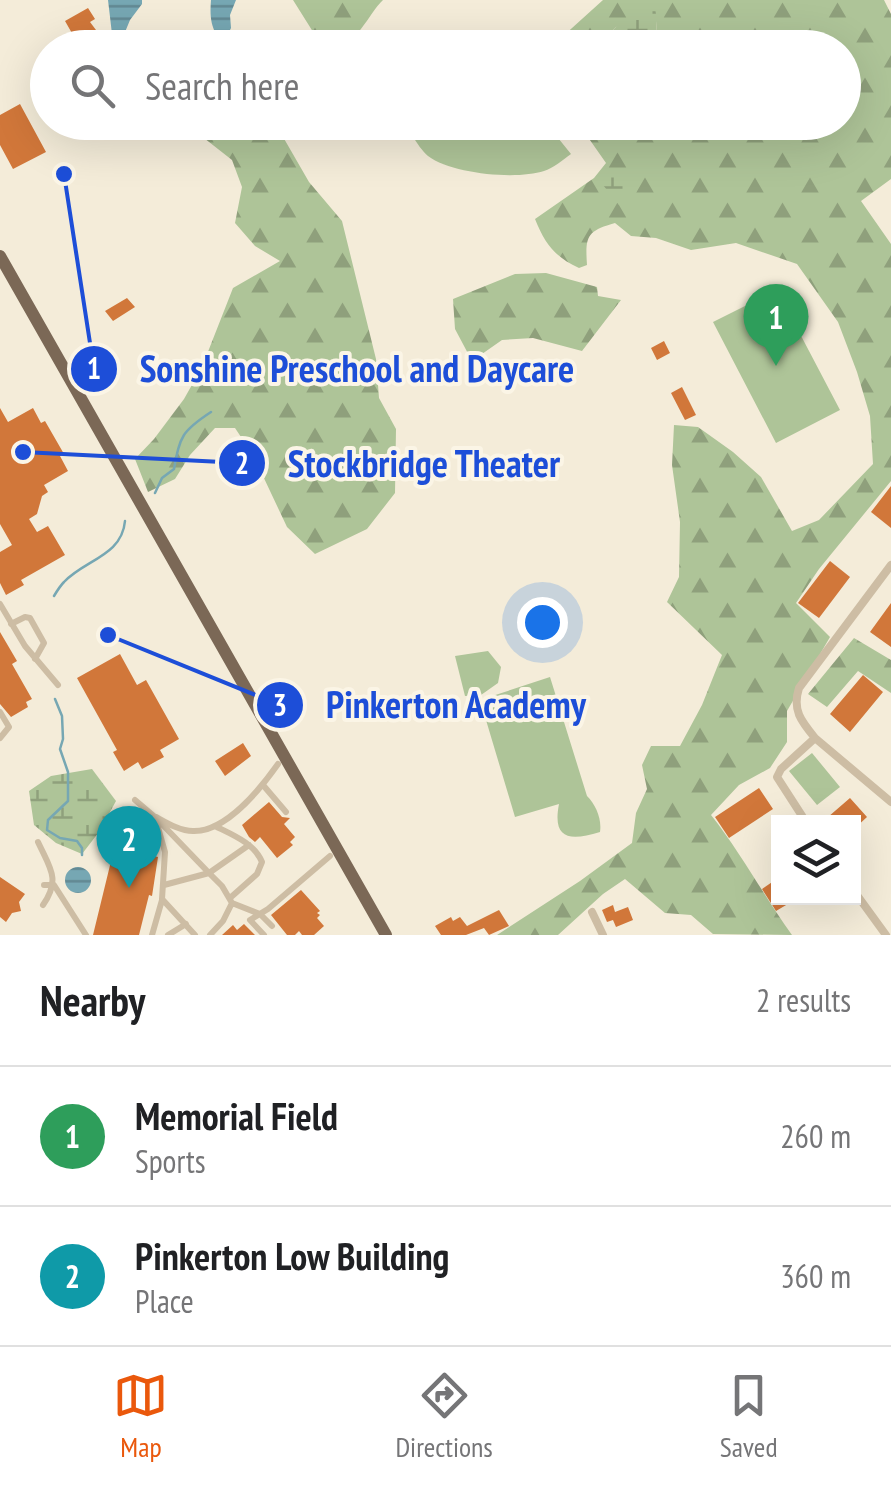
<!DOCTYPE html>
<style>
body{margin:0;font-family:"PT Sans Narrow",sans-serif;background:#f2f2f2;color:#202124}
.controls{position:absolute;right:30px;bottom:30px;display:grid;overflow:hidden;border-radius:0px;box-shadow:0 10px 40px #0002}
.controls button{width:90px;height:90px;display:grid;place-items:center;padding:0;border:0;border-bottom:2px solid #e0e0e0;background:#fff;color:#202124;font:50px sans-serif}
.you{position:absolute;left:542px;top:622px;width:35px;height:35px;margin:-25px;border:8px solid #fff;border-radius:50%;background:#1a73e8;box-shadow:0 0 0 15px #1a73e833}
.badge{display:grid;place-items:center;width:65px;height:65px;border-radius:50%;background:#ea580c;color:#fff;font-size:32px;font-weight:700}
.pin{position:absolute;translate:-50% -82px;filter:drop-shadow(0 2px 5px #0008)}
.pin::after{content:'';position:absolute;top:52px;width:35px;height:30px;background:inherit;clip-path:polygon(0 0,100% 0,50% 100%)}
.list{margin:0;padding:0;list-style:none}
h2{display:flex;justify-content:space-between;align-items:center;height:130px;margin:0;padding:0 40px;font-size:42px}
h2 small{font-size:32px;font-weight:400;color:#757577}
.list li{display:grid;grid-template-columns:65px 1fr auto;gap:30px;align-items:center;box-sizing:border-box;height:140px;padding:0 40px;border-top:2px solid #e0e0e0}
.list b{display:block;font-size:38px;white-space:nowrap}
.list p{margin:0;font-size:32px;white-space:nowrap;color:#757577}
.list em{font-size:32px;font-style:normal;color:#757577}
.icon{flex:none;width:55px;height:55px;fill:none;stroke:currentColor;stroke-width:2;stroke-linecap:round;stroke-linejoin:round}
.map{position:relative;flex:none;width:891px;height:935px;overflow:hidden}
.search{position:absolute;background:#fff;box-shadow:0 10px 40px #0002;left:30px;right:30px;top:30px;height:110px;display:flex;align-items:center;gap:25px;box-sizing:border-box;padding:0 35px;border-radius:55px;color:#757577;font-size:38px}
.sheet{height:410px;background:#fff}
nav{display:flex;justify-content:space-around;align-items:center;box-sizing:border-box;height:140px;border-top:2px solid #e0e0e0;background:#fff;font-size:28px;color:#757577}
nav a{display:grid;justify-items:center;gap:5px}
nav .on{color:#ea580c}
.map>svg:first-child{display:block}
.forest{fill:url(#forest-firs)}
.wetland{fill:url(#wetland-marsh)}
.park{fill:#aec498}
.water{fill:url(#water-rules)}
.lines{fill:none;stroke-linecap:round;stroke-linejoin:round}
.stream{stroke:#76a7b3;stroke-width:2.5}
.building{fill:#d1773a}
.pedestrian{stroke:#cdbda4;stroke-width:6}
.minor{stroke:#cdbda4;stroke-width:8}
.primary{stroke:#7b6856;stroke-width:12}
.leader{fill:none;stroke:#1d4ed8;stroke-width:4}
.callout-dot{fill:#1d4ed8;stroke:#fbf5e6;stroke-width:4}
.mark-label{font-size:30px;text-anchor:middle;font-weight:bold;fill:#fff}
.callout-label{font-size:38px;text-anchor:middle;font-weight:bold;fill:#1d4ed8;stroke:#fbf5e6;stroke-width:8;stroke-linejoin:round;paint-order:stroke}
</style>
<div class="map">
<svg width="891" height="935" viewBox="0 0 891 935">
<defs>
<pattern id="forest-firs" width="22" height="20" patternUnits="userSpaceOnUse" patternTransform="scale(2.5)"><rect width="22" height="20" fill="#aec498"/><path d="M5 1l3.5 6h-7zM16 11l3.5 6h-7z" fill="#8fa07c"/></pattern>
<pattern id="wetland-marsh" width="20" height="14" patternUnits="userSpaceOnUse" patternTransform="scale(2.5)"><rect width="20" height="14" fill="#aec498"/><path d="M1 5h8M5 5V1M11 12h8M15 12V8" fill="none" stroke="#8fa07c"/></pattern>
<pattern id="water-rules" width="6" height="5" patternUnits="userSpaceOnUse" patternTransform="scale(2.5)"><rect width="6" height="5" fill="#76a7b3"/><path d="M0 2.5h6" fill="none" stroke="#628892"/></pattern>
</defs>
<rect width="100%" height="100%" fill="#f4ecd9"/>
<!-- forest -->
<path class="forest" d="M293,0H383C366,16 350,62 320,43Z
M603,0H884L891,14V179L861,201L891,244V481L819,569L796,603L830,637L787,711V742L770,768L739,785L711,815C741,853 764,896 792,935L713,934L691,915L665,913L625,879L603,894L558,935H497L580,881L632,843L636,813L647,789L642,765L651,746H680L702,705L722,655L667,602L679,577L680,522L672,465L674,425L698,427L733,452L761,477L792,531L819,520L873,464L870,416L857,372L838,322L797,264L736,243L691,250L656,238L631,236L615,223C587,231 585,236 587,265L579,268C555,257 545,244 535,219L594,178L606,163L578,123L844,122V48L655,47L657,21L616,27L596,47H551Z
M199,123H275L309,182L342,221L376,359L379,398L396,429L395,493L367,529L315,554L287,527L253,455L235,428H215L190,455L175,479L148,492L135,459L154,439L184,399L202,367L233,288L280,261L255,246L235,223L242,187L232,160L195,131Z
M546,273L597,287L598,296L621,300L582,351L533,338L502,340L472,361L455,329L453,299L515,274Z
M854,638L891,660V693L858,671L827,707L808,694Z"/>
<!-- wetland -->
<path class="wetland" d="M649,2L655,8L657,21L655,47H596L616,27Z
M615,169L642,181L632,200L619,205L603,185L609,172Z
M92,769L116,801L99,832L82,854L56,843L34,825L29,791L51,776Z"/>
<!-- park -->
<path class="park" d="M431,123H546L571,154C563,160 553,168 544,171C516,180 452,174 428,156C422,151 417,143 413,137Z
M777,290L840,410L776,443L713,322Z
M488,651L501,667L498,683L481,695L465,696L455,656Z
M550,677L587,796C596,805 602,819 600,832C570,841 552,840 559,804L515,817L480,700Z
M812,753L840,787L817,805L789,771Z"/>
<!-- water -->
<path class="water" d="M108,0H142V4L130,20L123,37L117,39L112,34Z
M211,0H236L230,15L231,28L227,36H217C210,24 210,13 211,0Z
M65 880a13 13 0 1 1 26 0a13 13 0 1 1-26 0Z"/>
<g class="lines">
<!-- stream -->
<path class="stream" d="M155,493L162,478L174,469C180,436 182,431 211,412
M54,596C57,591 60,586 64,582C84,560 122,556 125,521
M55,699L62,716L63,739L60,749L68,772V801L48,820L47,830L60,838L77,841L82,848V855"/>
</g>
<!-- building -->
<path class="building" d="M88,8L95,19L90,22L96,30L77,42L65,21Z
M20,104L46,152L13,169L0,145V115Z
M127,298L135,307L113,321L105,311Z
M664,341L670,353L657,360L651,348Z
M682,387L696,415L685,420L671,393Z
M0,408L8,422L33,408L41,423L45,421L64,454L60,456L68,471L44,485L48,492L42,496L37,514L29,519L37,532L48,526L65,555L21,580L24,585L6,595L0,583V552L12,545L0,524Z
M891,486V528L871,512Z
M830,561L850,577L819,618L798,603Z
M891,603V647L870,632Z
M0,632L17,661L12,664L32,699L26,702L28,707L11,717L0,704Z
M120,654L137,685L146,680L179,739L160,750L164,757L142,769L138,762L124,771L113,752L117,750L77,678Z
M863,675L883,692L850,732L830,714Z
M243,743L251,756L225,776L215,761Z
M759,788L773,809L729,838L715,817Z
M850,798L867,817L854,829V822H834L828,817Z
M269,802L282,817L290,818L284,824L295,837L290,842L293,845L277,858L260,837L255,842L249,837L242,825Z
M139,852L158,857L152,896L149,895L139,935H93L113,853L138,859Z
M0,877L25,894L19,902L21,911L12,913L6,922L0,917Z
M778,878V898H798L776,911L762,889Z
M301,890L320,911L317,913L320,915L317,918L324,926L314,935H302L299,931L295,935H287L271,915Z
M613,905L615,912L628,907L633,920L616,927L613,920L607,922L602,910Z
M499,910L509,926L489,935L484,928L466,935H441L435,926L451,917L453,921L460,917L467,926Z
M244,924L255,935H222L233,925L237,930Z"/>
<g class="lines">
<!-- pedestrian -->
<path class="pedestrian" d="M0,604L25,646L58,685
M11,624L25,617L30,618L44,643L35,659
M0,712L9,727L0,738
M263,785L286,812
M135,800L155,817L165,852L162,899L195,935
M156,817C167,823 180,831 193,831C226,832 261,788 278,764
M159,821L209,873L164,885
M215,826C233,835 254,843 262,862L257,874L230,898
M38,842C50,868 61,879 43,905
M44,885H54L86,935
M232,903L222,886L209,873L249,845
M152,935L162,900
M168,935L186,924
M210,935L223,921L232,903L260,914L272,926
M264,935L250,920L268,909L330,856"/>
<!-- minor -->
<path class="minor" d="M815,738C801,721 792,710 799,688L891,565
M806,822L777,777L781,769L815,738L891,802
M854,891L886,935
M592,912L603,935"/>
<!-- primary -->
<path class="primary" d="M0,256L386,935"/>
</g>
<!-- callouts -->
<path class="leader" d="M64 174L94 369M23 452L242 463M108 635L280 705"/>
<g class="callout-dot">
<circle cx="64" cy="174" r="10"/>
<circle cx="23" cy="452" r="10"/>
<circle cx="108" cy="635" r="10"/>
<circle cx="94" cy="369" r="25"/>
<circle cx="242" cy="463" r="25"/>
<circle cx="280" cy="705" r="25"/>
</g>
<g class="mark-label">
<text x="94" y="379">1</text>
<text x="242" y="474">2</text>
<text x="280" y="716">3</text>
</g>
<g class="callout-label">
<text x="357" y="382">Sonshine Preschool and Daycare</text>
<text x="424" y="477">Stockbridge Theater</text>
<text x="456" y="718">Pinkerton Academy</text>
</g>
</svg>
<div class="controls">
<button><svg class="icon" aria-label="layers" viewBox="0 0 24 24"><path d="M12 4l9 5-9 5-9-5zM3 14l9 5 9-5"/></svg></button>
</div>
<div class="you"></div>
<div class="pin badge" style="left:776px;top:366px;background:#2e9e5b">1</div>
<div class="pin badge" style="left:129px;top:888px;background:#0f9aa8">2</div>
<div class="search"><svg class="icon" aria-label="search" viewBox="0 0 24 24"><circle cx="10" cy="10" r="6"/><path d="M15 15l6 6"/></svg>Search here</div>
</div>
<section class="sheet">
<h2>Nearby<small>2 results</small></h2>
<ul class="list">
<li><span class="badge" style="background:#2e9e5b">1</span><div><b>Memorial Field</b><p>Sports</p></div><em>260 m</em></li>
<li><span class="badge" style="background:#0f9aa8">2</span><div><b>Pinkerton Low Building</b><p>Place</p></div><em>360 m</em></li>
</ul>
</section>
<nav>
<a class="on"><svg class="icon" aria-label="map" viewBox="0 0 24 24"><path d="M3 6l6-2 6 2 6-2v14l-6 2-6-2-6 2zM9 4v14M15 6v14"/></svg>Map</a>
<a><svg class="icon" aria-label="directions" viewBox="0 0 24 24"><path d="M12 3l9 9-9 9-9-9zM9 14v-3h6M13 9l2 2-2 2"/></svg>Directions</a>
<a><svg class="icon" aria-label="saved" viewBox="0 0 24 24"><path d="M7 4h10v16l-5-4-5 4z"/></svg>Saved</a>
</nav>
